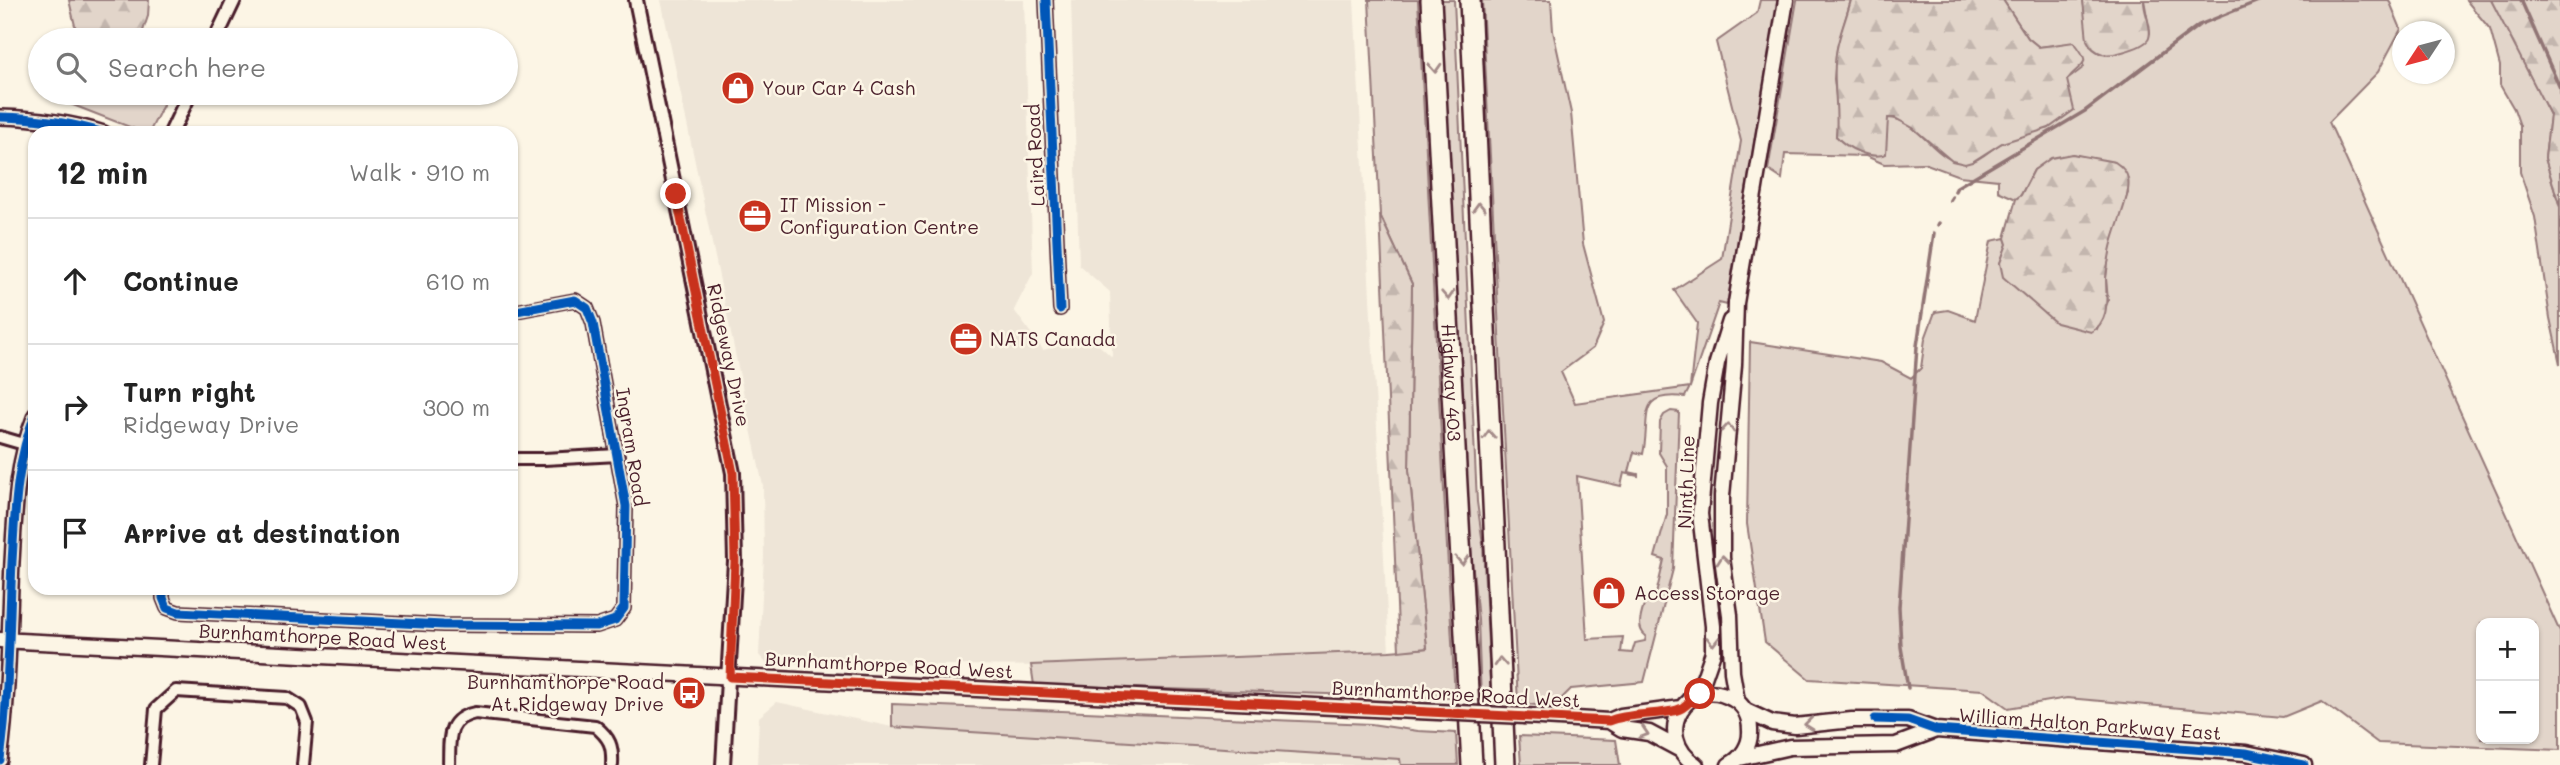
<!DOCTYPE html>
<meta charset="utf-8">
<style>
body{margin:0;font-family:Mali,sans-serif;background:#f2f2f2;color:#222}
.controls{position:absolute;right:21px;bottom:21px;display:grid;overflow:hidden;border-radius:14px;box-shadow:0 2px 5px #0004}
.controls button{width:63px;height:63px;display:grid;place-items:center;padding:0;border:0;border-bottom:2px solid #e0e0e0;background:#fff;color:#222;font:35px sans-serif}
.compass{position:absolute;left:2392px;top:21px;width:63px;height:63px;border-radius:50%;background:#fff;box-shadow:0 2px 5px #0004;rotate:234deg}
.stop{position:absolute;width:21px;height:21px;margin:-16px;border:5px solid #c8321e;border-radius:50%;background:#fff}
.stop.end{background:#c8321e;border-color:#fff;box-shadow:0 2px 7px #0008}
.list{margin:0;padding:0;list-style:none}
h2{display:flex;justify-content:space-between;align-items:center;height:91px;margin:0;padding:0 28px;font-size:30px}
h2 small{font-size:23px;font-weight:400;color:#767676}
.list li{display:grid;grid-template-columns:46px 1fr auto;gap:21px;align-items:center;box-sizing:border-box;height:126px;padding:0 28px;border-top:2px solid #e0e0e0}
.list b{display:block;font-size:26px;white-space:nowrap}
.list p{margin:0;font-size:23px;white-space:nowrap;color:#767676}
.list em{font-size:23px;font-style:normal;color:#767676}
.icon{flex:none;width:38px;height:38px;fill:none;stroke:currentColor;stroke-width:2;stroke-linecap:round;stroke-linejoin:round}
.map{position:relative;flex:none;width:2560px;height:765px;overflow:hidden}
.search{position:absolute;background:#fff;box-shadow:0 2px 5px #0004;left:28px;top:28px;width:490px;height:77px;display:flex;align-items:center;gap:18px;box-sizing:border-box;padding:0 24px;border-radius:38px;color:#767676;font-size:26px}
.panel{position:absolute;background:#fff;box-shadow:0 2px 5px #0004;left:28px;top:126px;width:490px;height:469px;border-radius:21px}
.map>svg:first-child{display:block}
.built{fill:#eee5d7}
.green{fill:#e2d5ca;stroke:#967a7a;stroke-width:2;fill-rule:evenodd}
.forest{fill:url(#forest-firs);stroke:#967a7a;stroke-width:2}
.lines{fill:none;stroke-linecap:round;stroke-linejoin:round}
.stream{stroke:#917474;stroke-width:3.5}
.minor-casing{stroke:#4a1f2b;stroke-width:16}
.tertiary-casing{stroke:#4a1f2b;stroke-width:18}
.secondary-casing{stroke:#4a1f2b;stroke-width:19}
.motorway-casing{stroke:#4a1f2b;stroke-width:24}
.minor{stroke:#fcf5e5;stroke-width:10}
.tertiary{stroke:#fcf5e5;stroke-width:12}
.secondary{stroke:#fcf5e5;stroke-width:14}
.motorway{stroke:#fcf5e5;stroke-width:19}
.secondary-bridge-casing{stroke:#4a1f2b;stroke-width:19;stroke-linecap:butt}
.secondary-bridge{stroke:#fcf5e5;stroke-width:14}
.cycleway-casing{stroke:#fcf5e5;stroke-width:13}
.cycleway{stroke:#0057b8;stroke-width:9}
.oneway{stroke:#a38a88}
.route{stroke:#c8321e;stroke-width:9}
.labels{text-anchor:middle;stroke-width:5;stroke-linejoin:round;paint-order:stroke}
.poi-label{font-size:19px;fill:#4a1f2b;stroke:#fcf5e5;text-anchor:start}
.street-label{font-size:19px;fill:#4a1f2b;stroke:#fcf5e5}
</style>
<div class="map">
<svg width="2560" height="765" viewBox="0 0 2560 765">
<defs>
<pattern id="forest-firs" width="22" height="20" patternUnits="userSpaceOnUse" patternTransform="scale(1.75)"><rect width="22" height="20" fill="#e2d5ca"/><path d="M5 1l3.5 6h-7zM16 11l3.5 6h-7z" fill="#c3b6ae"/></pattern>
</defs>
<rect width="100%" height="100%" fill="#fcf5e5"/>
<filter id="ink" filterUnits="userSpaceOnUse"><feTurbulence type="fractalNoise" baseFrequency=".0143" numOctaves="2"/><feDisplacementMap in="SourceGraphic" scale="14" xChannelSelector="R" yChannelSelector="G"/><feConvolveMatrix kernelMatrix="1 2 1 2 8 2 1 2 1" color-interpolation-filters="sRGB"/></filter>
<g filter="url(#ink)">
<!-- built -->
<path class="built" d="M661,0H1024L1033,273L1014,310L1043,350L1090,337L1112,357L1110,292L1079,265L1071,0H1354L1389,651L1051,666L766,663L759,655L764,556L763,486Z
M777,702L892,727L1401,759V765H757L759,717Z"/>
<!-- green -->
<path class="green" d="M1369,0H1418L1455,698L1034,685L1031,665L1389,651L1427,648L1409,470L1412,284L1380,215Z
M1439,0H1454L1477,502L1483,544L1491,701L1481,700L1478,620L1465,489Z
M1482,0H1551L1553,31L1571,113L1583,244L1604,323L1593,348L1561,372L1575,403L1690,387L1697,323L1674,290L1722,259L1741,141L1716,42L1757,13L1760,0H1778L1727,305L1719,303L1690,387L1685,397C1635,391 1651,418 1643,454L1634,452L1629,472L1638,474V476L1624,473L1621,486L1577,476L1587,639L1623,637L1621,652L1632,653L1635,643L1645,641L1646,636C1635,628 1642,613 1645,602L1654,603L1664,560L1655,557L1667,514V466L1659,453L1660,422L1664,415L1671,411L1679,412L1673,569L1644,682L1571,689L1553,707L1518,703Z
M1797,0H1851L1837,48L1834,79L1838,114L1836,136L1888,118C1921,118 1936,168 1970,162C1982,160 1992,147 2002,143C2017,136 2034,132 2049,128L2067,80L2084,67L2074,43L2039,47L2028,38L2003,0H2083L2090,46L2101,54L2109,55L2150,33L2144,0H2389L2401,29L2378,72L2329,122L2560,632V750L2378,743L2322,701L2283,717L2067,698L2008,708L1983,690L1809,679L1765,642L1747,524L1750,342L1881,362L1911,378L1921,368L1925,339L1935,312L1948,310L1975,320L1991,241L2005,238L2007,244L2000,263L2097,329L2108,301L2106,278L2112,234L2128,193L2121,166L2072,154L2034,170L2021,195L2016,199L1998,191V180L1959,176L1924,163L1884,164L1866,156L1785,154L1782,179L1768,170ZM2481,623H2534V739H2481Z
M2466,0H2491L2495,4L2550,115L2545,158L2560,207V364L2550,318L2535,217L2520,172V126L2514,109L2500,85V66L2490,29Z
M70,93H169L150,131L145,133L68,103Z
M892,704L1371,724L1418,731L1456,733L1458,765H1401L1400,759L892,727Z
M1519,736L1616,740L1620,765H1521Z"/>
<!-- forest -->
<path class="forest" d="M69,0H149L148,16L140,40H84L76,30Z
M1851,0H2003L2028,38L2039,47L2074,42C2094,67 2081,61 2067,80L2074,110L2049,128L2002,143L1972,162L1965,164L1952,161L1913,128L1895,118H1888L1886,154C1870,160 1846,148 1836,136C1839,107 1831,77 1837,48C1840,32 1847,16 1851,0Z
M2083,0H2144C2143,12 2153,27 2149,38C2146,47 2113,56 2103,54C2096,52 2090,47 2087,40Z
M2491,0H2560V207L2545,158L2550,115Z
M2072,154L2115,162C2121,166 2127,172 2128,179C2132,194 2113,232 2110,252C2109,260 2106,270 2106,279C2106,297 2111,321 2091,332L2056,323L2003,277L2000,263L2007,244L2005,238L2016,199L2021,195L2034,170L2051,158Z
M1380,215L1412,284L1409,470L1427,648L1399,651Z"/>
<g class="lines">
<!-- stream -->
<path class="stream" d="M2521,0L2560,88
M1955,191L1957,187L2085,111L2199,25L2261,0
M1950,200L1952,197
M1938,225L1939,223
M1908,688L1901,647L1899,607L1917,346L1934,233"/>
<defs>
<path id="minor" d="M1046,0L1060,309
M0,437L24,444
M511,459H544L618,455
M163,588V598L167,608L178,612L443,625L597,626L615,620L624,608L626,506L593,323L587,308L575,300L511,312
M151,765L156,709L176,691L287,698L301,707L307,722L303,765
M449,765C450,741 445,719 475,713L595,726C610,738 613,746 612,765"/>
<path id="tertiary" d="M636,0L733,473L735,561L723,765
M215,40L234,0
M0,117C37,118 69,122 104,133
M171,133L190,93
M0,760C9,694 9,628 12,562C15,512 16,462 35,415"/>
<path id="secondary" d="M0,640L1394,710
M1689,700L1704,678L1713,652V626L1700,514L1710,403L1717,363L1730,321
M1737,701L1732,672L1730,615L1722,558V496L1734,365L1736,303L1786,0
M1746,711L1772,723L1795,726L1852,720H1908L1936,730L2246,753L2304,765
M1525,716L1609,721L1621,716L1681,708
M1609,721L1622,729L1649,733L1679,749
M1740,758L1790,747L1896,745L1936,730
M1696,765C1650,735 1688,672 1733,699C1744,705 1750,717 1750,730C1751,745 1742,758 1729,765"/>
<g id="motorway">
<path id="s1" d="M1431,0L1472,765"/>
<path d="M1470,0L1505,765"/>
</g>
</defs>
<!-- minor casing -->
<use href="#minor" class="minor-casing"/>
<!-- tertiary casing -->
<use href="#tertiary" class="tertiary-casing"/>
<!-- secondary casing -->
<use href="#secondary" class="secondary-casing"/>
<!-- motorway casing -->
<use href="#motorway" class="motorway-casing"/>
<!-- minor -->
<use href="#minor" class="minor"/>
<!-- tertiary -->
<use href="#tertiary" class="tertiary"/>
<!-- secondary -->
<use href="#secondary" class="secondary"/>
<!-- motorway -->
<use href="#motorway" class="motorway"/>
<defs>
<path id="secondary-bridge" d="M1394,710L1525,716"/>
</defs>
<!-- secondary-bridge casing -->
<use href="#secondary-bridge" class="secondary-bridge-casing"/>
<!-- secondary-bridge -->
<use href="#secondary-bridge" class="secondary-bridge"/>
<defs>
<path id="cycleway" d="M1046,0L1060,309
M0,117C37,118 69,122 104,133
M163,588V598L167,608L178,612L443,625L597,626L615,620L624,608L626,506L593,323L587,308L575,300L511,312
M1875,719L1908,720L1936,730L2246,753L2304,765
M0,760C9,694 9,628 12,562C15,512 16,462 35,415"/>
</defs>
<!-- cycleway casing -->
<use href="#cycleway" class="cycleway-casing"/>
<!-- cycleway -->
<use href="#cycleway" class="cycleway"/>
</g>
<!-- one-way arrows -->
<defs><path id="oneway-chevron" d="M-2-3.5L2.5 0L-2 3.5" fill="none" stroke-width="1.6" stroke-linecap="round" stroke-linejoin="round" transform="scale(1.75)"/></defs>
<g class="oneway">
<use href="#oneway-chevron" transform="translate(1435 68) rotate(87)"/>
<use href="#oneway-chevron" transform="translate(1479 207) rotate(-92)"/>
<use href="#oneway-chevron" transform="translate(1448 295) rotate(87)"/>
<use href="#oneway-chevron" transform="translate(1728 428) rotate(-85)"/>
<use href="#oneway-chevron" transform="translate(1489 435) rotate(-93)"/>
<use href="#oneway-chevron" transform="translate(1462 560) rotate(87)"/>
<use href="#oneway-chevron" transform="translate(1723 560) rotate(-96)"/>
<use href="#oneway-chevron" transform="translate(1713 641) rotate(90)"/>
<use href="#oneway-chevron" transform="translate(1500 662) rotate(-93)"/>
<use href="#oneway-chevron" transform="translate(1809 724) rotate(174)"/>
<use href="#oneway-chevron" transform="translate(1644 733) rotate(18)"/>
</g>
</g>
<g class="lines" filter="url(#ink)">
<!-- route -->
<path class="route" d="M676,194L733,473L735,561L730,677L1609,721C1629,712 1667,716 1682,708C1688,704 1693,698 1700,694"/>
</g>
<!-- icons -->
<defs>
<symbol id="shop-disc" viewBox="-11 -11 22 22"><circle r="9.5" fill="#c8321e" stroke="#fcf5e5"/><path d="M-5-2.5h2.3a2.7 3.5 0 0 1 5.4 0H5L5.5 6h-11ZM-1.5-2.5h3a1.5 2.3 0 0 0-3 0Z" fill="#fff"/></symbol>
<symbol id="office-disc" viewBox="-11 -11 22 22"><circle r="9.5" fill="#c8321e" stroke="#fcf5e5"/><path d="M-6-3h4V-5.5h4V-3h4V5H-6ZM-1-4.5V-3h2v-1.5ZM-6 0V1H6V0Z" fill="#fff"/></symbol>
<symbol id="bus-disc" viewBox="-11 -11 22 22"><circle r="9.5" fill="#c8321e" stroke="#fcf5e5"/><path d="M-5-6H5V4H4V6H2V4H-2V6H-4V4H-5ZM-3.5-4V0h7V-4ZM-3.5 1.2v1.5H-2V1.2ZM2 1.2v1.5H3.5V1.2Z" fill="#fff"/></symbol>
</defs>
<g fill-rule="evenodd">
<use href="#shop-disc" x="719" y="69" width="38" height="38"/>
<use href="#office-disc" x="736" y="197" width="38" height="38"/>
<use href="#office-disc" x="947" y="320" width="38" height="38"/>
<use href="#shop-disc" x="1590" y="574" width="38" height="38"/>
<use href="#bus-disc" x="670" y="674" width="38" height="38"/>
</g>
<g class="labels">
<!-- poi labels -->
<g class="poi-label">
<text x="762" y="95">Your Car 4 Cash</text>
<text x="780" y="212">IT Mission -<tspan x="780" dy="22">Configuration Centre</tspan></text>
<text x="990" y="346">NATS Canada</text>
<text x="1634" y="600">Access Storage</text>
<text x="664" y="689" text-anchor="end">Burnhamthorpe Road<tspan x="664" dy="22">At Ridgeway Drive</tspan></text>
</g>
<!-- street labels -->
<g class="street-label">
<text transform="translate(1035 155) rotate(-93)" y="7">Laird Road</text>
<text transform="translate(729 355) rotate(78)" y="7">Ridgeway Drive</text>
<text dy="7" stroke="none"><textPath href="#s1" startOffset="383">Highway 403</textPath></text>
<text transform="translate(632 447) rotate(81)" y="7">Ingram Road</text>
<text transform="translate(1686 482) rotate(-88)" y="7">Ninth Line</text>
<text transform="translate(323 637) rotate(3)" y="7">Burnhamthorpe Road West</text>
<text transform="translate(889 665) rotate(3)" y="7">Burnhamthorpe Road West</text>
<text transform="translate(1456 694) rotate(3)" y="7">Burnhamthorpe Road West</text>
<text transform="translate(2090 724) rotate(4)" y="7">William Halton Parkway East</text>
</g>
</g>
</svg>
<div class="controls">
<button>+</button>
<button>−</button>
</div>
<svg class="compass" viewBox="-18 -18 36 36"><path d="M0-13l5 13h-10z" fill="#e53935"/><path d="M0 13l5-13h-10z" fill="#767676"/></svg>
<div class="stop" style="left:1700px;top:694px"></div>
<div class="stop end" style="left:676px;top:194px"></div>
<div class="search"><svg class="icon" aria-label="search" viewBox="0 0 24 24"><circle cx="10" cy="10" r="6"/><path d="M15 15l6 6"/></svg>Search here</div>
<section class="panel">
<h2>12 min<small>Walk · 910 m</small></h2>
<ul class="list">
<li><svg class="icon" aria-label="ahead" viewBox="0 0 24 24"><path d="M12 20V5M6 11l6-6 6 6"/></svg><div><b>Continue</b></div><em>610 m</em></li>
<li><svg class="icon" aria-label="right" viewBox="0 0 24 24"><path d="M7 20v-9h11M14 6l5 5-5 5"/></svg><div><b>Turn right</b><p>Ridgeway Drive</p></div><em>300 m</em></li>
<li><svg class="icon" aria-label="arrive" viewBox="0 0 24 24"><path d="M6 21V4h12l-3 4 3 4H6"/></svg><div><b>Arrive at destination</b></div></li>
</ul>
</section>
</div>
